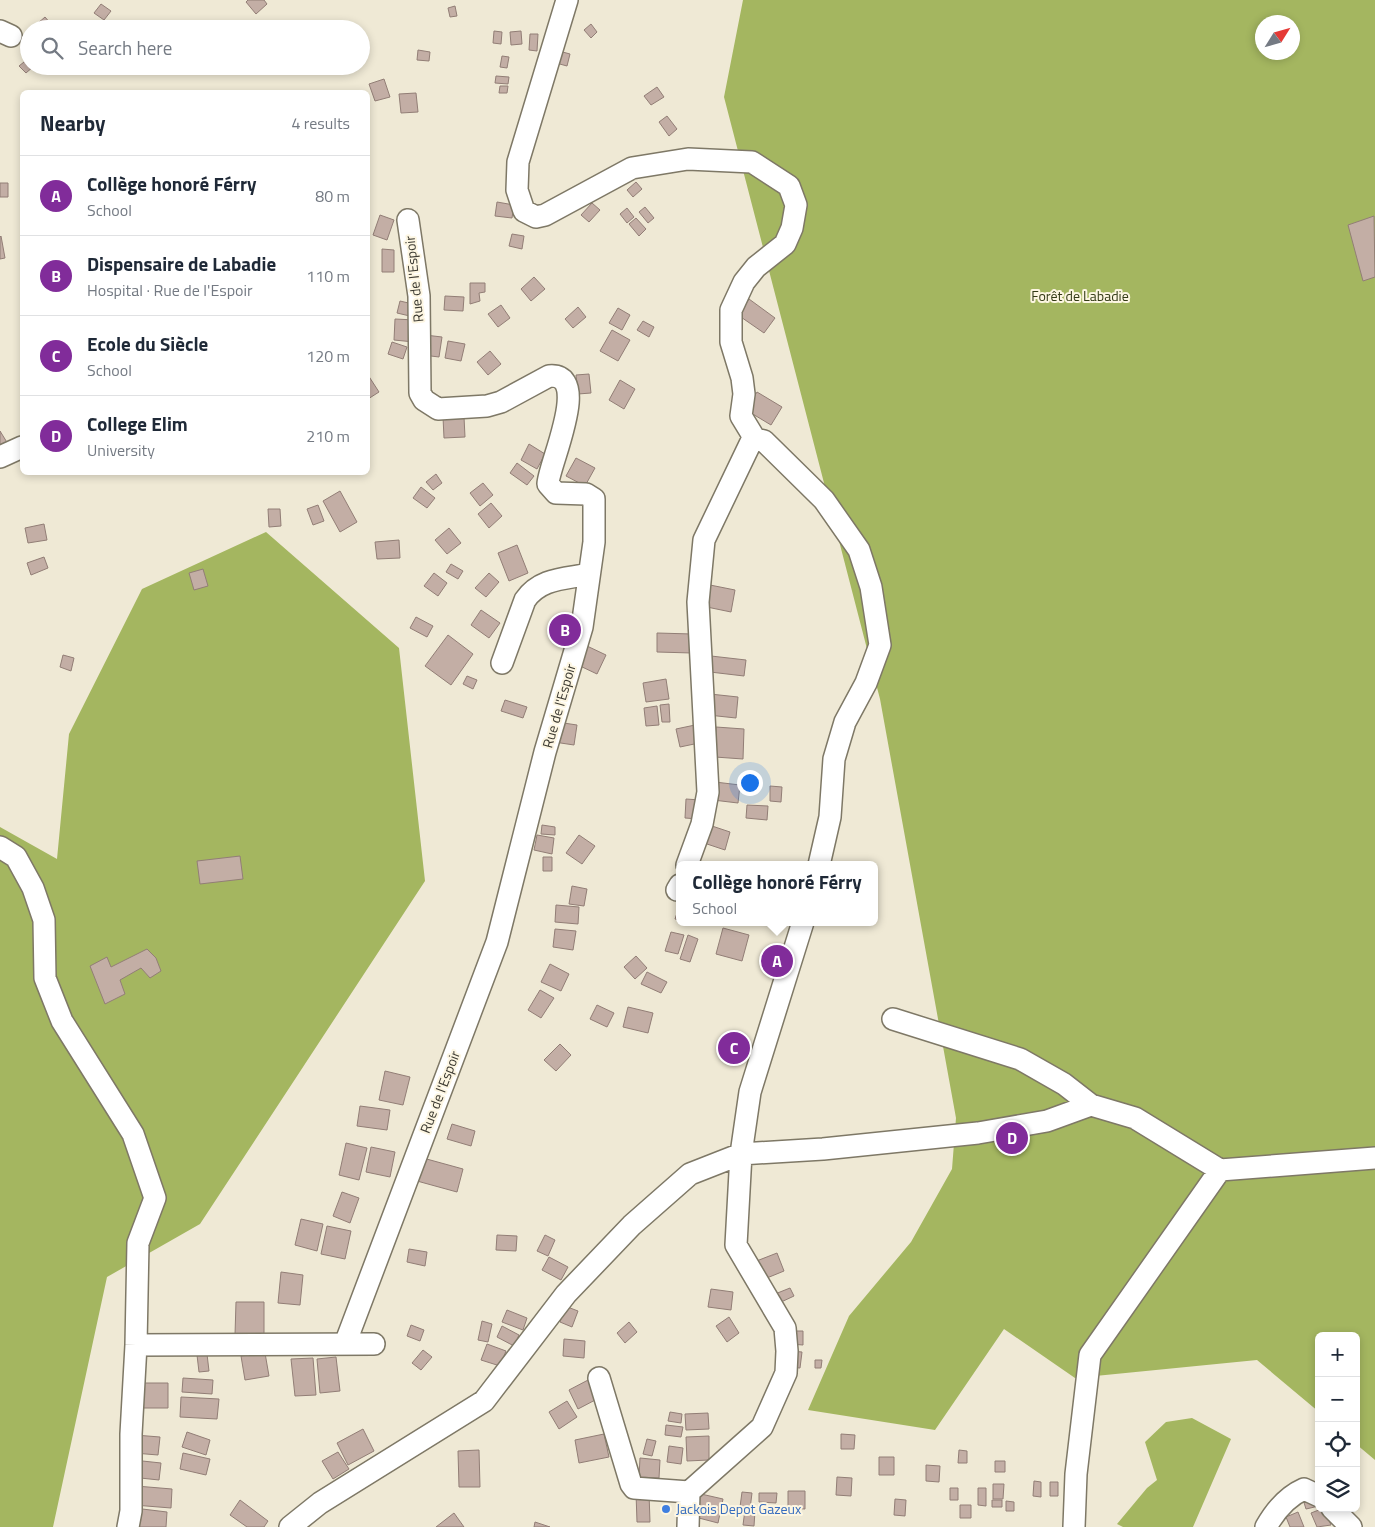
<!DOCTYPE html>
<meta charset="utf-8">
<style>
body{margin:0;font-family:"Titillium Web",sans-serif;background:#f2f2f3;color:#1f2937}
.controls{position:absolute;right:15px;bottom:15px;display:grid;overflow:hidden;border-radius:8px;box-shadow:0 2px 8px #0003}
.controls button{width:45px;height:45px;display:grid;place-items:center;padding:0;border:0;border-bottom:1px solid #e0e1e3;background:#fff;color:#1f2937;font:25px sans-serif}
.compass{position:absolute;left:1255px;top:15px;width:45px;height:45px;border-radius:50%;background:#fff;box-shadow:0 2px 8px #0003;rotate:53deg}
.you{position:absolute;left:749px;top:782px;width:18px;height:18px;margin:-12px;border:4px solid #fff;border-radius:50%;background:#1a73e8;box-shadow:0 0 0 8px #1a73e833}
.badge{display:grid;place-items:center;width:32px;height:32px;border-radius:50%;background:#812c9a;color:#fff;font-size:16px;font-weight:700}
.pin{position:absolute;translate:-50% -50%;border:2px solid #fff;box-shadow:0 1px 5px #0006}
.popup{position:absolute;left:676px;top:861px;width:202px;height:65px;box-sizing:border-box;display:grid;place-content:center;border-radius:8px;background:#fff;filter:drop-shadow(0 1px 4px #0005);font-size:16px;white-space:nowrap;color:#747a83}
.popup b{font-size:19px;color:#1f2937}
.popup::after{content:'';position:absolute;left:50%;top:100%;margin-left:-10px;border:10px solid transparent;border-top-color:#fff}
.list{margin:0;padding:0;list-style:none}
h2{display:flex;justify-content:space-between;align-items:center;height:65px;margin:0;padding:0 20px;font-size:21px}
h2 small{font-size:16px;font-weight:400;color:#747a83}
.list li{display:grid;grid-template-columns:32px 1fr auto;gap:15px;align-items:center;box-sizing:border-box;height:80px;padding:0 20px;border-top:1px solid #e0e1e3}
.list b{display:block;font-size:19px;white-space:nowrap}
.list p{margin:0;font-size:16px;white-space:nowrap;color:#747a83}
.list em{font-size:16px;font-style:normal;color:#747a83}
.icon{flex:none;width:28px;height:28px;fill:none;stroke:currentColor;stroke-width:2;stroke-linecap:round;stroke-linejoin:round}
.map{position:relative;flex:none;width:1375px;height:1527px;overflow:hidden}
.search{position:absolute;background:#fff;box-shadow:0 2px 8px #0003;left:20px;top:20px;width:350px;height:55px;display:flex;align-items:center;gap:12px;box-sizing:border-box;padding:0 18px;border-radius:28px;color:#747a83;font-size:19px}
.panel{position:absolute;background:#fff;box-shadow:0 2px 8px #0003;left:20px;top:90px;width:350px;height:385px;border-radius:8px}
.map>svg:first-child{display:block}
.forest{fill:#a4b660;fill-rule:evenodd}
.building{fill:#c3aea5;stroke:#927e76}
.lines{fill:none;stroke-linecap:round;stroke-linejoin:round}
.minor-casing{stroke:#7e7866;stroke-width:24}
.minor{stroke:#fff;stroke-width:21}
.shop-dot{fill:#3f7fe0;stroke:#fdf6e2;stroke-width:2}
.labels{text-anchor:middle;stroke-width:4;stroke-linejoin:round;paint-order:stroke}
.street-label{font-size:14px;fill:#3b3931;stroke:#fdf6e2}
.park-label{font-size:14px;fill:#333a16;stroke:#fdf6e2}
.shop-label{font-size:14px;fill:#366cbe;stroke:#fdf6e2;text-anchor:start}
</style>
<div class="map">
<svg width="1375" height="1527" viewBox="0 0 1375 1527">
<rect width="100%" height="100%" fill="#efe9d5"/>
<!-- forest -->
<path class="forest" d="M743,0H1375V1460L1356,1444V1336H1319V1412L1257,1360L1075,1378L1004,1329L935,1430L808,1410L849,1316L911,1242L952,1169L956,1118L880,699L724,97ZM1262,22H1292V52H1262Z
M266,532L399,648L425,881L200,1224L107,1277L53,1527H0V827L57,859L69,734L142,589Z
M1192,1418L1231,1439L1193,1527H1123L1117,1524L1147,1488L1157,1480L1145,1442L1166,1422Z"/>
<!-- building -->
<path class="building" d="M248,0H264L267,4L256,14L246,2Z
M101,4L111,11L104,20L94,13Z
M455,6L457,16L450,17L448,8Z
M45,17L51,24L41,29L37,24Z
M591,24L597,32L591,38L584,30Z
M494,31L502,32L501,44L493,43Z
M521,31L522,44L511,45L510,32Z
M530,34H538L537,51L529,50Z
M418,50L430,52L429,61L417,60Z
M559,51L570,54L567,66L556,63Z
M502,56L509,57L507,68L500,67Z
M29,58V66H34L26,73L19,66Z
M496,76L509,77L508,84L495,83Z
M384,79L390,97L375,101L369,84Z
M500,86H508L507,93H499Z
M657,87L664,97L651,105L644,96Z
M416,93L418,112L401,113L399,94Z
M667,116L677,129L669,136L659,122Z
M636,182L642,189L633,197L627,190Z
M0,183H8V197H0Z
M497,202L514,205L512,218L495,216Z
M592,203L600,210L589,222L581,215Z
M645,207L654,218L648,223L639,212Z
M627,208L634,217L627,223L620,214Z
M380,215L394,220L387,240L373,235Z
M1374,216L1375,277L1363,281L1348,225Z
M636,218L646,229L639,236L629,224Z
M512,234L524,236L522,249L509,246Z
M1,236L5,258L0,259V237Z
M382,249L394,250V272H382Z
M534,277L545,289L531,301L521,289Z
M470,283H485V292L479,293L480,301L470,304Z
M445,296L464,297L463,311L444,310Z
M749,299L775,318L764,333L738,315Z
M400,301L417,305L414,317L397,313Z
M501,305L510,318L498,327L488,314Z
M578,307L586,317L573,328L565,319Z
M618,308L630,315L622,330L609,323Z
M395,319L415,320L414,342L394,340Z
M643,321L654,327L649,337L637,330Z
M612,330L630,340L618,361L600,351Z
M425,335L442,337L439,357L423,355Z
M448,341L465,344L461,361L445,358Z
M392,342L407,347L403,359L388,354Z
M490,351L501,364L488,375L477,362Z
M589,374L591,393L578,394L576,375Z
M368,375L379,392L368,399Z
M620,380L635,389L624,409L609,400Z
M757,392L782,407L771,425L746,410Z
M443,417H464L465,437L444,438Z
M0,431L8,444L0,449Z
M529,444L545,454L537,469L521,460Z
M576,458L595,468L585,486L566,476Z
M517,463L534,476L527,485L510,473Z
M436,474L442,483L433,490L426,482Z
M483,483L493,495L480,506L470,493Z
M421,487L435,498L427,508L413,498Z
M340,491L357,522L340,532L323,501Z
M491,503L502,516L489,528L478,514Z
M318,505L324,521L313,525L307,509Z
M268,509H280L281,526L269,527Z
M44,524L47,540L28,543L25,528Z
M449,528L461,543L447,554L435,540Z
M399,540L400,558L377,559L375,542Z
M517,545L528,573L509,581L498,553Z
M44,557L48,568L31,575L27,563Z
M451,564L463,571L458,579L446,572Z
M203,569L208,586L194,590L189,573Z
M434,573L447,583L438,596L424,586Z
M489,573L499,582L486,597L475,588Z
M705,584L735,590L731,612L702,606Z
M481,610L500,623L489,638L471,625Z
M416,617L433,626L427,637L410,628Z
M657,633L692,634V653L657,652Z
M448,635L473,654L451,685L425,666Z
M587,646L606,655L597,674L578,665Z
M63,655L74,658L71,671L60,667Z
M711,656L746,660L744,676L710,672Z
M467,676L477,680L473,689L463,684Z
M666,679L669,699L646,702L643,683Z
M710,694L738,697L736,718L708,715Z
M505,700L527,707L523,718L501,711Z
M669,704L670,722H662L660,705Z
M657,706L659,725L646,726L644,708Z
M557,722L577,725L574,745L554,742Z
M695,725L699,743L680,747L676,729Z
M716,727L744,729L743,759L715,757Z
M715,782L740,785L738,803L713,800Z
M770,786L782,787L781,802L770,801Z
M686,799L700,800L699,819L685,818Z
M747,805L768,806L767,820L746,818Z
M706,824L730,832L725,850L701,842Z
M542,825L555,827V835L541,834Z
M537,835L554,838L552,854L534,850Z
M579,835L595,846L582,864L566,853Z
M240,856L243,879L200,884L197,861Z
M543,857H552V871H543Z
M572,886L587,889L584,906L569,904Z
M680,904V920L675,919Z
M556,905L579,907L578,924L555,922Z
M723,928L749,935L742,961L716,954Z
M555,929L576,931L573,950L553,947Z
M671,932L684,935L678,954L665,951Z
M688,935L698,939L690,962L680,959Z
M147,949L156,958L161,971L150,978L141,968L120,980L125,994L105,1004L90,966L107,957L111,967Z
M636,956L647,968L635,979L624,967Z
M550,964L569,974L561,991L541,982Z
M647,972L667,982L661,993L641,984Z
M540,990L554,998L541,1018L528,1010Z
M597,1005L614,1013L607,1027L590,1019Z
M628,1007L653,1013L648,1033L623,1027Z
M560,1044L571,1055L556,1071L544,1060Z
M385,1071L410,1077L403,1105L379,1100Z
M360,1106L390,1110L387,1130L357,1126Z
M452,1124L475,1131L471,1146L447,1139Z
M346,1143L367,1148L359,1180L339,1175Z
M371,1147L395,1152L390,1177L366,1172Z
M423,1158L463,1169L457,1192L417,1181Z
M342,1192L359,1198L350,1223L333,1216Z
M301,1219L323,1224L317,1251L295,1245Z
M327,1226L351,1231L345,1259L321,1254Z
M497,1235L517,1236L516,1251L496,1250Z
M545,1235L555,1240L548,1256L537,1251Z
M409,1249L427,1252L425,1266L407,1262Z
M777,1253L784,1271L762,1280L754,1262Z
M549,1257L568,1267L561,1280L542,1270Z
M281,1272L303,1275L300,1305L278,1303Z
M790,1288L794,1296L779,1303L775,1294Z
M711,1289L733,1292L731,1310L708,1307Z
M236,1302H264V1335H235Z
M565,1306L578,1311L572,1327L560,1322Z
M507,1310L527,1318L523,1330L502,1322Z
M729,1317L739,1333L727,1342L716,1326Z
M482,1321L492,1324L488,1342L478,1340Z
M629,1322L637,1332L625,1343L617,1333Z
M411,1325L424,1330L420,1341L407,1336Z
M502,1326L519,1335L514,1346L497,1337Z
M790,1331H803V1345L790,1344Z
M564,1339L585,1341L584,1358L563,1356Z
M487,1344L506,1351L500,1366L481,1360Z
M423,1350L432,1357L421,1370L412,1363Z
M791,1351L802,1352L800,1368L789,1367Z
M265,1353L269,1376L245,1380L241,1356Z
M207,1354L209,1371L199,1372L197,1355Z
M336,1357L340,1391L320,1393L317,1359Z
M313,1358L316,1395L295,1396L291,1359Z
M815,1360H822L821,1368H815Z
M183,1378L213,1380L212,1394L182,1392Z
M590,1379L599,1398L578,1409L569,1390Z
M142,1383H168V1408H142Z
M181,1397L219,1399L217,1419L180,1417Z
M567,1401L577,1417L559,1429L549,1412Z
M670,1412L682,1414L681,1423L668,1421Z
M708,1413L709,1429L686,1430L685,1414Z
M666,1425L683,1427L681,1437L665,1435Z
M363,1429L374,1451L348,1465L337,1443Z
M187,1432L210,1440L206,1455L182,1447Z
M604,1434L609,1457L579,1463L575,1440Z
M841,1434L855,1435L854,1449H841Z
M135,1435L160,1437L158,1455L134,1453Z
M709,1436V1460L687,1461L686,1437Z
M647,1439L656,1441L652,1456L643,1454Z
M669,1446L683,1448L681,1464L667,1462Z
M479,1450L480,1487H459L458,1451Z
M959,1450L967,1451V1463H958Z
M338,1452L349,1469L333,1479L322,1461Z
M183,1453L210,1459L206,1475L180,1469Z
M879,1457H894V1475H879Z
M640,1458L660,1460L659,1478L639,1477Z
M133,1460L161,1463L159,1480L131,1477Z
M995,1461H1005V1472H995Z
M926,1465L940,1466L939,1482L926,1481Z
M837,1477L852,1478L851,1496L836,1495Z
M1034,1481L1041,1482V1497L1033,1496Z
M1050,1482H1058V1496H1050Z
M993,1484H1004L1003,1499H993Z
M136,1486L172,1489L171,1508L134,1505Z
M950,1488H958V1500H950Z
M978,1488H986V1506L978,1505Z
M788,1491H805V1509L788,1508Z
M742,1492L752,1493L750,1509L740,1507Z
M636,1493H649L650,1522H637Z
M759,1493H777L776,1503L759,1502Z
M701,1494L723,1499L718,1523L695,1517Z
M1302,1496L1319,1506L1306,1509Z
M895,1499L906,1500L905,1516L894,1515Z
M240,1500L268,1521L264,1527H247L230,1515Z
M992,1500H1002V1507H992Z
M1006,1501L1014,1502V1511H1006Z
M960,1505H971V1518H960Z
M134,1508L167,1512L166,1527H132Z
M1324,1508L1331,1525L1317,1527L1311,1513Z
M745,1510L755,1511L754,1526L743,1525Z
M1298,1512L1304,1527H1290L1286,1517Z
M454,1513L464,1527H436Z
M535,1522L550,1527H534Z"/>
<g class="lines">
<defs>
<path id="minor" d="M567,0L518,162L517,190L524,211L536,217L545,215L632,168L688,159L752,162L789,186L796,205L792,228L785,244L756,267L744,282L731,310V342L742,378L744,394L741,416L755,439
M0,31L11,36
M0,457L22,447
M502,663L525,600C540,578 565,579 589,574
M0,847L16,857L33,888L44,920L45,978L62,1021L133,1134L155,1198L138,1243L136,1345L131,1434V1511L128,1527
M687,865L702,824L708,792L698,602L704,540L751,442L755,439L764,441L824,500L859,550L871,587L880,645L866,683L845,722L834,759L830,817L819,865
M677,890L680,885
M893,1019L1020,1059L1064,1084L1091,1105
M345,1344L497,942L545,752L582,627L594,542V499L586,494L556,493L548,484C548,466 593,372 549,376L501,402L487,406L438,409L424,400L420,393L419,296L408,220
M136,1345L374,1344
M599,1378L631,1484L634,1488L689,1492
M1332,1508L1351,1527
M290,1527L320,1503L484,1401L566,1294L632,1225L690,1174L741,1154L823,1149L978,1133L1047,1121L1091,1105L1135,1118L1220,1170L1375,1158
M688,1527L689,1492L762,1427L786,1373L787,1351L785,1328L736,1245L741,1154L750,1092L803,922
M1074,1527L1076,1474L1090,1355L1220,1170
M1266,1527C1275,1511 1286,1497 1304,1489L1319,1496"/>
</defs>
<!-- minor casing -->
<use href="#minor" class="minor-casing"/>
<!-- minor -->
<use href="#minor" class="minor"/>
</g>
<!-- markers -->
<circle class="shop-dot" cx="666" cy="1509" r="5"/>
<g class="labels">
<!-- street labels -->
<g class="street-label">
<text transform="translate(414 279) rotate(-96)" y="5">Rue de l'Espoir</text>
<text transform="translate(559 706) rotate(-74)" y="5">Rue de l'Espoir</text>
<text transform="translate(440 1092) rotate(-69)" y="5">Rue de l'Espoir</text>
</g>
<!-- park labels -->
<g class="park-label">
<text x="1080" y="301">Forêt de Labadie</text>
</g>
<!-- shop labels -->
<g class="shop-label">
<text x="676" y="1514">Jackois Depot Gazeux</text>
</g>
</g>
</svg>
<div class="controls">
<button>+</button>
<button>−</button>
<button><svg class="icon" aria-label="locate" viewBox="0 0 24 24"><circle cx="12" cy="12" r="6"/><path d="M12 2v4M12 18v4M2 12h4M18 12h4"/></svg></button>
<button><svg class="icon" aria-label="layers" viewBox="0 0 24 24"><path d="M12 4l9 5-9 5-9-5zM3 14l9 5 9-5"/></svg></button>
</div>
<svg class="compass" viewBox="-18 -18 36 36"><path d="M0-13l5 13h-10z" fill="#e53935"/><path d="M0 13l5-13h-10z" fill="#747a83"/></svg>
<div class="you"></div>
<div class="pin badge" style="left:777px;top:961px">A</div>
<div class="popup"><b>Collège honoré Férry</b>School</div>
<div class="pin badge" style="left:565px;top:630px">B</div>
<div class="pin badge" style="left:734px;top:1048px">C</div>
<div class="pin badge" style="left:1012px;top:1138px">D</div>
<div class="search"><svg class="icon" aria-label="search" viewBox="0 0 24 24"><circle cx="10" cy="10" r="6"/><path d="M15 15l6 6"/></svg>Search here</div>
<section class="panel">
<h2>Nearby<small>4 results</small></h2>
<ul class="list">
<li><span class="badge">A</span><div><b>Collège honoré Férry</b><p>School</p></div><em>80 m</em></li>
<li><span class="badge">B</span><div><b>Dispensaire de Labadie</b><p>Hospital · Rue de l'Espoir</p></div><em>110 m</em></li>
<li><span class="badge">C</span><div><b>Ecole du Siècle</b><p>School</p></div><em>120 m</em></li>
<li><span class="badge">D</span><div><b>College Elim</b><p>University</p></div><em>210 m</em></li>
</ul>
</section>
</div>
